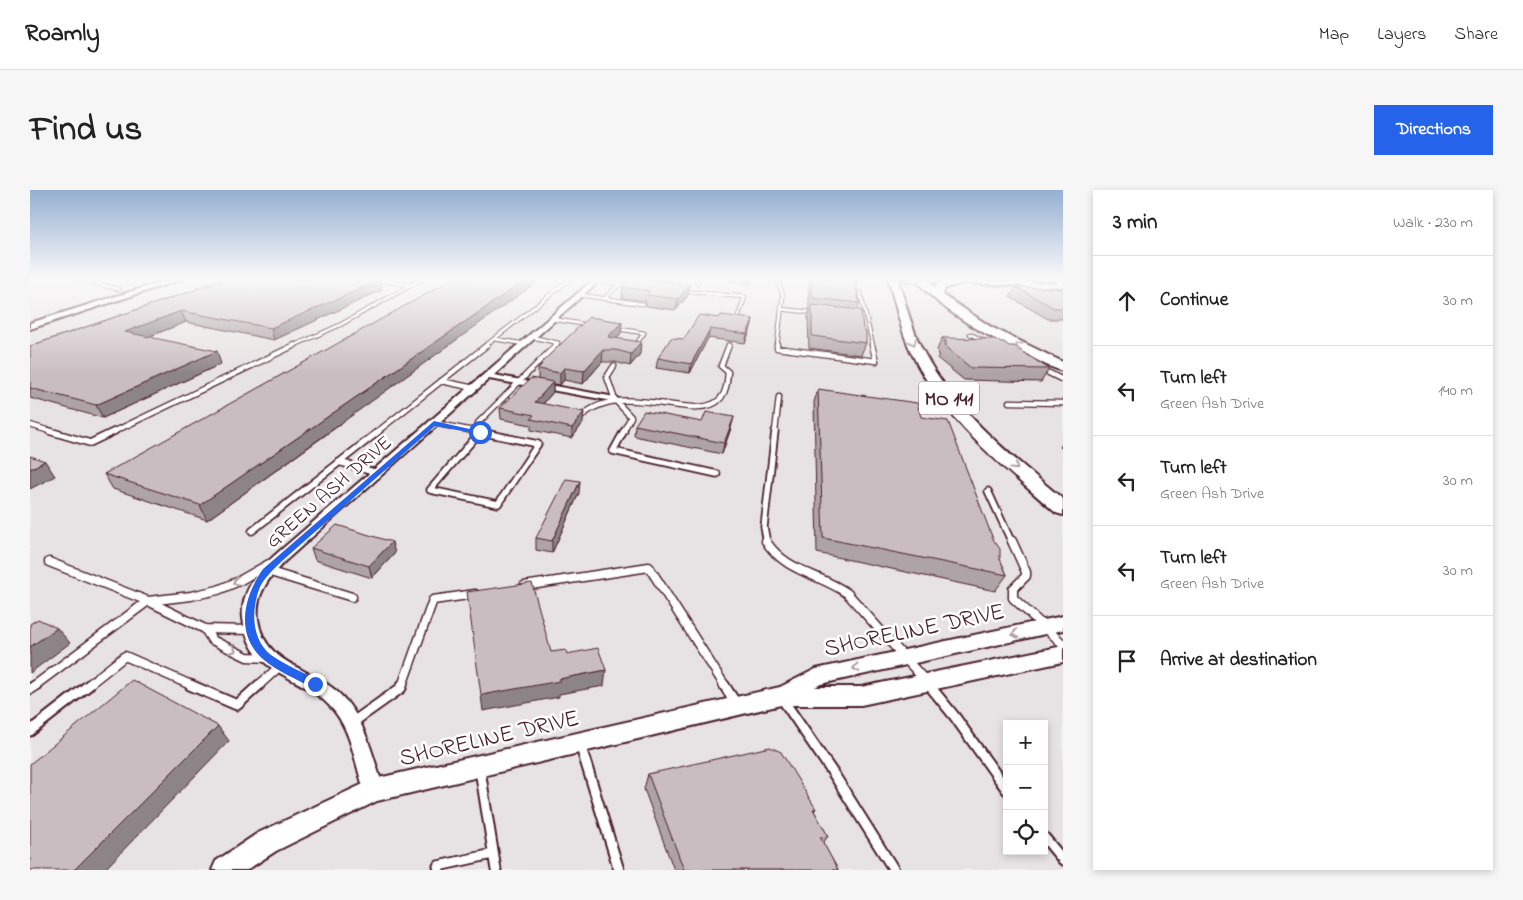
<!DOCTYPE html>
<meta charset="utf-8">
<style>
body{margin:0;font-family:"Indie Flower",sans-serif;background:#f6f6f6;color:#222}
.controls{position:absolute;right:15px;bottom:15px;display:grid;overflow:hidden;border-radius:0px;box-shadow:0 2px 8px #0003}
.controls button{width:45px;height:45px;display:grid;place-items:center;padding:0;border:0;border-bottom:1px solid #e0e0e0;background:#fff;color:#222;font:25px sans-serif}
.stop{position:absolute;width:15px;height:15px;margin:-11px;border:4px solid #2563eb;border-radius:50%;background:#fff}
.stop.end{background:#2563eb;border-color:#fff;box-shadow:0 1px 5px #0008}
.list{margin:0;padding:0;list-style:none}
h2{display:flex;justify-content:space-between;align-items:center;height:65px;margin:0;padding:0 20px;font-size:21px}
h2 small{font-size:16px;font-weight:400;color:#767676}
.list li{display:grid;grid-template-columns:32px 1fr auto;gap:15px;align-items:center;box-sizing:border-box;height:90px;padding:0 20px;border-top:1px solid #e0e0e0}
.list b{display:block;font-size:19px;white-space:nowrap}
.list p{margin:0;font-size:16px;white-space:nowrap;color:#767676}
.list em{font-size:16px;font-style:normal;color:#767676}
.icon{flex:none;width:28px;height:28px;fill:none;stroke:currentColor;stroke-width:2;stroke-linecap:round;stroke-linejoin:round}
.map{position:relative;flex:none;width:1033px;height:680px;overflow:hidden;border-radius:0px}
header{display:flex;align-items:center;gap:30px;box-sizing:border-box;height:70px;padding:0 25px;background:#fff;border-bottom:1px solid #e0e0e0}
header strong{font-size:24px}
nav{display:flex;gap:28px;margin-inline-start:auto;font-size:18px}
.intro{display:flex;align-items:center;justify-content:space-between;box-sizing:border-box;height:120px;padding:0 30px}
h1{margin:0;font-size:35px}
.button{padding:12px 22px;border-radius:0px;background:#2563eb;color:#fff;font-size:18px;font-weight:700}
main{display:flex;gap:30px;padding:0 30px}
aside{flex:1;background:#fff;border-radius:0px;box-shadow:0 2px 8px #0003}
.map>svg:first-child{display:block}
.built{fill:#e7e2e3;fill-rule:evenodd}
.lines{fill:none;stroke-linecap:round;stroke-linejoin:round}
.service-far4-casing{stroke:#4a1f2b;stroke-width:5}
.service-far3-casing{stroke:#4a1f2b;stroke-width:7}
.service-far2-casing{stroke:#4a1f2b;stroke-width:9}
.service-far1-casing{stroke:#4a1f2b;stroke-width:11}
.service-casing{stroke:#4a1f2b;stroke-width:13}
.minor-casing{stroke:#4a1f2b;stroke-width:4}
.tertiary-casing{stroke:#4a1f2b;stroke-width:4}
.trunk-casing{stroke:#4a1f2b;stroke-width:4}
.service-far4{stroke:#fff;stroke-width:3}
.service-far3{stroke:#fff;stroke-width:4.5}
.service-far2{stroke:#fff;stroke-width:5.5}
.service-far1{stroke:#fff;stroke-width:8}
.service{stroke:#fff;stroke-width:9}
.minor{fill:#fff;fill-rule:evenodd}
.tertiary{fill:#fff;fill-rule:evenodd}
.trunk{fill:#fff;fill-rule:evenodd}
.wall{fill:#aea3a6;stroke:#4a1f2b}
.shaded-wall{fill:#8d8487;stroke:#4a1f2b}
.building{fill:#cabdc1;stroke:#4a1f2b}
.oneway{stroke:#ae9aa0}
.route{fill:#2563eb}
.labels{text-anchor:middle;stroke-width:5;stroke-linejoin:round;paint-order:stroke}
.shield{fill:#fff;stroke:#80626b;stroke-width:1}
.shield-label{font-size:19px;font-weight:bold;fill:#4a1f2b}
.street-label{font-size:20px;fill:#4a1f2b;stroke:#fff}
.near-street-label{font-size:24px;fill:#4a1f2b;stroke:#fff}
</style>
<header>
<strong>Roamly</strong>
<nav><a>Map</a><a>Layers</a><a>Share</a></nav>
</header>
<div class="intro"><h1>Find us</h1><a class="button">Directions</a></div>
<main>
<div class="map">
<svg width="1033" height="680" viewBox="0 0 1033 680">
<rect width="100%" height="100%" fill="#f4f2f2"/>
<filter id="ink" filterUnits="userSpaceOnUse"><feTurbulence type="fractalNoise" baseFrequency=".02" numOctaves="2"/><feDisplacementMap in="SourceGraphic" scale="10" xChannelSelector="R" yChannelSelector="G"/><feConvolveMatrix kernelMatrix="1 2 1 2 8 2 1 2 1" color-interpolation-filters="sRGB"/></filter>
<g filter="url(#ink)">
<!-- built -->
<path class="built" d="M0,89H1033V680H0ZM977,534H1014V661H977Z"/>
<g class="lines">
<defs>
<path id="service-far4" d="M47,89L89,99
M343,89L381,95
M586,89L607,92
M667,89V94
M747,89L753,105L747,156
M1025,89L1033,93
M566,91L602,95
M632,95H637L640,89
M993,95L1016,99
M169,99L197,89
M652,101L715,107L707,129
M830,102L843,156
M550,105L613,114
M575,108L590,94
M751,119L787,123
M522,129L558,135
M583,138L614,143L605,156
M940,144L957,152
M502,147L528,153L525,156
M465,149L495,154
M263,156L310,135L392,89
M455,156L540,89"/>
<path id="service-far3" d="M747,155V158L846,171L842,155
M584,176L577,187L585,210L601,227L593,242
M1011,179L1033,190
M411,191L444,198
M979,212L1033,213
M551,227C592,187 667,236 691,208C697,200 697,191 698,182L691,176L699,155
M404,233L448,242
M448,233L526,155
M0,235L23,242
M83,242L265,155
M347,242L457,155
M745,242L749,207"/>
<path id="service-far2" d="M19,241L60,253L85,241
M442,241L450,242
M594,241L583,261L687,284
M450,242L508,254L468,314L400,300Z
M309,272L347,283
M958,301L982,353
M222,341L349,241
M737,353L734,337L745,241"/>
<path id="service-far1" d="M736,351C754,381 790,384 817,403L900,496
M982,351L996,382V386L983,399V408L1033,454
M19,372L118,411L175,439L220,440
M237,381L322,407
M494,396L619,377L695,496
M175,439L182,450L217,467L238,468
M4,496L118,411L161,406L188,400L209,391L239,374
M57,496L95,466L163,496
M228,496L251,475
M372,496L403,410L445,404"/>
<path id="service" d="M160,495L207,515L229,495
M694,495L707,515
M899,495L925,527L977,600
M0,499L6,495
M753,510L805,586L864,680
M323,532L371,498L372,495
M0,541L59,495
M550,554L589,680
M450,580L466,680
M1014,647L1033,670
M409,680L408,676L463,664"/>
<path id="minor" d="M564,89H571L464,185L585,207L590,210L588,212L459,189L254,372C238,388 225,406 228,429C235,480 289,476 317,512C337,537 344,570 354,600L351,607L344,610L337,607C325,579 324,547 305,522C273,481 220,490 213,428C210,403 227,382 244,366Z"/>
<path id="tertiary" d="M141,89H153L0,139V133Z
M873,89L1033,93V97L877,91Z
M1033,426V440L791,494L785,497H831L1033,456V472L831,515H751L347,611L246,661L217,680H182L186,671L228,643L344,589L750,497L786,479Z"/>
<path id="trunk" d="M858,89H868C875,112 881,136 891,157C922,219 981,266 1033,309V325L1026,323C971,275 907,224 878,155C869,134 865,111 858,89Z
M885,89H896L905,97L907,94L931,90V94L915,98L913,105L961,137L1033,172V181C1021,178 1009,171 997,165C958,146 913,123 885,89Z"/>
</defs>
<!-- service-far4 casing -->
<use href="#service-far4" class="service-far4-casing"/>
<!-- service-far3 casing -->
<use href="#service-far3" class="service-far3-casing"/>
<!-- service-far2 casing -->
<use href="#service-far2" class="service-far2-casing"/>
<!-- service-far1 casing -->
<use href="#service-far1" class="service-far1-casing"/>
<!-- service casing -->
<use href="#service" class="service-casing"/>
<!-- minor casing -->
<use href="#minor" class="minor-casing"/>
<!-- tertiary casing -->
<use href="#tertiary" class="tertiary-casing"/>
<!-- trunk casing -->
<use href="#trunk" class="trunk-casing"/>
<!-- service-far4 -->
<use href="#service-far4" class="service-far4"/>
<!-- service-far3 -->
<use href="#service-far3" class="service-far3"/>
<!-- service-far2 -->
<use href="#service-far2" class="service-far2"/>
<!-- service-far1 -->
<use href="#service-far1" class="service-far1"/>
<!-- service -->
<use href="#service" class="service"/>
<!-- minor -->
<use href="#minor" class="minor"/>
<!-- tertiary -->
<use href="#tertiary" class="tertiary"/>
<!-- trunk -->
<use href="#trunk" class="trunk"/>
</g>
<!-- wall -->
<path class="wall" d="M197,89L352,100L244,150L156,132L118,147L191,174L73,228L0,208V156Z
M618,89H636L635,91Z
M700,89H722L721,94L700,93Z
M779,89H825L829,113L827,120L833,139L836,153L831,165L779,158L778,126L780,119H779Z
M660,95L658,105L646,120L616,116V111L592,108L593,97Z
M986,97L1033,101V129H1018L980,107Z
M689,128L723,129L721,138L715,153L678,148L660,183L626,178L628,168Z
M591,143L586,149L610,164L600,176L585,172H572L553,194L534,190L530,195L523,194V202L513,214L553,233L542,248L501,240V235L471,229L470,218L508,190V179L510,177V174Z
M912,148L970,152L1019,179L1011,192L934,190L907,168L909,165L907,164L908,162L907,160Z
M788,199L891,227L970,369L977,385L965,401L787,363L784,212Z
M311,234L177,330L83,299L74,284Z
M605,235L701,238L692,264L604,246Z
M1033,253V260L1030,257Z
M549,303L522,363L506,360V348Z
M281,358L365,363L342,388L285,370Z
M618,584L786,619L784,621L798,646L793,653L808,680H644L614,599Z"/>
<!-- shaded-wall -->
<path class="shaded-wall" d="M497,89H511L177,330L170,315Z
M350,90L352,100L244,150L241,138Z
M660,95L658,105L646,120L648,109Z
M151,121L156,132L100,154L95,142Z
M723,129L721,138L715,153L717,144Z
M592,132L591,143L578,159V147Z
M680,139L678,148L660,183L661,174Z
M611,152L610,164L600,176L601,164Z
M573,160L572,172L553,194L554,181Z
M187,161L191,174L73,228L66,215Z
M534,178V190L530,195V183Z
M523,192V202L505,223V212Z
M554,222L553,233L542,248V238Z
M704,227L701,238L692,264L694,253Z
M15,271L25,286L0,299V279Z
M550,291L549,303L522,363V351Z
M362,352L365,363L342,388L339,376Z
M27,438L40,453L0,483V457Z
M576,480L574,496L529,504V507L453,521L451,505L529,489Z
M188,536L199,551L74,680H44Z"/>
<!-- building -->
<path class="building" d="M197,89L350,90L241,138L151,121L95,142L187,161L66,215L0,198V156Z
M423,89H497L170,315L74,284Z
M601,89H611L660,95L648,109L617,105L619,101L593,97Z
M782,89H825L829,113L782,108Z
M986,97L1026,98L1033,101V118H1024Z
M782,115L831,120L833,139L836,142V153L782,146Z
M669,125L689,128L691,125L723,129L717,144L680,139L661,174L628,168L641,148L654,149Z
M559,127L592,132L578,147L611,152L601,164L586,160H573L554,181L534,178L530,183L508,179L512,174H510Z
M912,148L965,149L970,152H974L979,156H984L1019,179L941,178L913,155H917L913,152H917Z
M501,188L523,192L505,212L554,222L542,238L501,229L504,225L470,218Z
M788,199L887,213L891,227L918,231L963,349L970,359V369L977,385L793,348Z
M614,221L672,232L676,222L704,227L694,253L605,235Z
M0,266L15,271L0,279Z
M536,289L550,291L522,351L506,348Z
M307,335L362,352L339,376L281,358Z
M502,393L521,462L536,460L537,464L568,458L576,480L529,489L530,491L451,505L437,402Z
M8,429L27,438L0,457V434Z
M102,490L188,536L44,680H0V574Z
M740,557L751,562L786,619H783L798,646L790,647L808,680H654L618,584Z"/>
<!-- one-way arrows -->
<defs><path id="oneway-chevron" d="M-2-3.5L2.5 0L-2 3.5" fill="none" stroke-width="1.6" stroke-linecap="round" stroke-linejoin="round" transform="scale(1.25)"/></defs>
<g class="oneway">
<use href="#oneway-chevron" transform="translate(883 152) rotate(68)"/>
<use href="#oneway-chevron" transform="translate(989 156) rotate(-153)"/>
<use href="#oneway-chevron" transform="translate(985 277) rotate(43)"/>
<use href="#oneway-chevron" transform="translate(206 392) rotate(156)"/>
<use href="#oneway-chevron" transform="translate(985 444) rotate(168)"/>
<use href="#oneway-chevron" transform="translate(203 460) rotate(25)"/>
<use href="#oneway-chevron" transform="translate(826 478) rotate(168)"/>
</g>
</g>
<!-- sky -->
<linearGradient id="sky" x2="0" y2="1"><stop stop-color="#95b0d1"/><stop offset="0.48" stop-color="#faf9f9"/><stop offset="1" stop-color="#faf9f9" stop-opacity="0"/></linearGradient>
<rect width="1033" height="184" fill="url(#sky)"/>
<!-- route -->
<path class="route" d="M404,231L453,242L450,244L405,236L252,371C244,379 235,387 230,397C221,419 221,449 241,465C255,475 273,482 289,491L290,494L289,497H281C266,489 247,481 234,470C204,445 214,406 233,379Z"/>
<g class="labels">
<!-- shield labels -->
<rect class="shield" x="889" y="191.5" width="60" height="33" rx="4"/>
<g class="shield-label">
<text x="919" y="215">MO 141</text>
</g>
<!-- street labels -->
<g class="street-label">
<text transform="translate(298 301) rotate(-41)" y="7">GREEN ASH DRIVE</text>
</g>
<!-- near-street labels -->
<g class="near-street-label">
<text transform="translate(884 439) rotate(-12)" y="8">SHORELINE DRIVE</text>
<text transform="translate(459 547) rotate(-13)" y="8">SHORELINE DRIVE</text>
</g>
</g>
</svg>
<div class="controls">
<button>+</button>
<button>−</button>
<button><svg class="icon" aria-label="locate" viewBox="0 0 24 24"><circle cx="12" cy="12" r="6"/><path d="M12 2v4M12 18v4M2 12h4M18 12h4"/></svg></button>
</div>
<div class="stop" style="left:450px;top:242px"></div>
<div class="stop end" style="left:285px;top:494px"></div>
</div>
<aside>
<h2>3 min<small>Walk · 230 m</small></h2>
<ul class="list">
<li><svg class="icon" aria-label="ahead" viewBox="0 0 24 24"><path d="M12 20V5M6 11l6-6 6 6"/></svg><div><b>Continue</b></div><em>30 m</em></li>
<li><svg class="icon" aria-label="left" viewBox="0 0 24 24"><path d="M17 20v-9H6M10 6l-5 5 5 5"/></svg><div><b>Turn left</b><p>Green Ash Drive</p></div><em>140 m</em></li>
<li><svg class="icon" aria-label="left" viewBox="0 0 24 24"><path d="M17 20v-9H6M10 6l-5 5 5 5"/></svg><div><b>Turn left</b><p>Green Ash Drive</p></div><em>30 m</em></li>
<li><svg class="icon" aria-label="left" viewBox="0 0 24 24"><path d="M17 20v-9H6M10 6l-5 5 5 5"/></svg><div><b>Turn left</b><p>Green Ash Drive</p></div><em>30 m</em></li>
<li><svg class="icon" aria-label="arrive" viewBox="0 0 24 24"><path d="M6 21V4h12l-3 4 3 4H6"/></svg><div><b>Arrive at destination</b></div></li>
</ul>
</aside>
</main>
